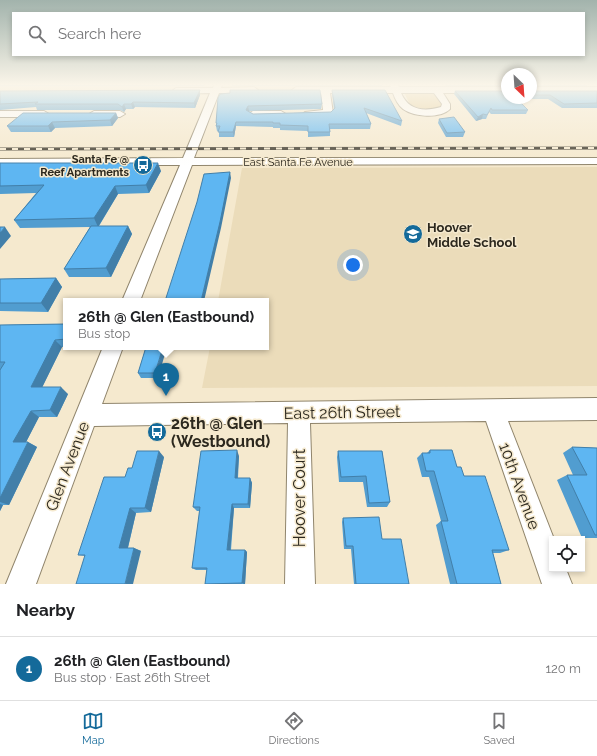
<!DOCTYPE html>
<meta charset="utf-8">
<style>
body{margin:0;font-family:Raleway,sans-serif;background:#f2f2f2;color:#202124}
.controls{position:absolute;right:12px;bottom:12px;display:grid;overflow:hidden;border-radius:0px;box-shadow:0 2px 6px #0003}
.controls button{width:36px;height:36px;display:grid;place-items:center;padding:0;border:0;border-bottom:1px solid #e0e0e0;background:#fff;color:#202124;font:20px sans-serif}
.compass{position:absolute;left:501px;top:68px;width:36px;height:36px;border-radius:50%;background:#fff;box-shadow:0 2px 6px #0003;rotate:155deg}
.you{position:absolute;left:353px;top:265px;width:14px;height:14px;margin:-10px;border:3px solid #fff;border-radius:50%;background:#1a73e8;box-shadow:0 0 0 6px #1a73e833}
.badge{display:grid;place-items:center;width:26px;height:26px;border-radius:50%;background:#146a9a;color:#fff;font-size:13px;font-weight:700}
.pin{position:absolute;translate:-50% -33px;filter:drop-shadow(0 1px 2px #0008)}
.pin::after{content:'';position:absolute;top:21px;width:14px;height:12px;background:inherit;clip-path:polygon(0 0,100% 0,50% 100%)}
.popup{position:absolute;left:63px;top:298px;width:206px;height:52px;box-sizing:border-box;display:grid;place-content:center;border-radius:0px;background:#fff;filter:drop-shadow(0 1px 3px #0005);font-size:13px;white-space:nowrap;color:#757577}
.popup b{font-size:15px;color:#202124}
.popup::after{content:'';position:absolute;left:50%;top:100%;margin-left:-8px;border:8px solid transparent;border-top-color:#fff}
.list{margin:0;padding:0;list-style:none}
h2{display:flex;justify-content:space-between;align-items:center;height:52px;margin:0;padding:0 16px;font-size:17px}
h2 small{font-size:13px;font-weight:400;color:#757577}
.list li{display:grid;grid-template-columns:26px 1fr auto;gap:12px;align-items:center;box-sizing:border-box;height:64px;padding:0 16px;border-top:1px solid #e0e0e0}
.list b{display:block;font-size:15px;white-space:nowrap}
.list p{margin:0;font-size:13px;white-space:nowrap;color:#757577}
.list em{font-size:13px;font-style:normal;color:#757577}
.icon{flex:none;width:22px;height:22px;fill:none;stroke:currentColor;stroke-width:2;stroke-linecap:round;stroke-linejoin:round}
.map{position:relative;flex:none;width:597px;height:584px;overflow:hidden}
.search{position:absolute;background:#fff;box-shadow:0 2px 6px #0003;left:12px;right:12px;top:12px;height:44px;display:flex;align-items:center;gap:10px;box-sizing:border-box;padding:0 14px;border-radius:0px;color:#757577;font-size:15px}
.sheet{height:116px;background:#fff}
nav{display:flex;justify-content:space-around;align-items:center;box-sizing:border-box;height:56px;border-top:1px solid #e0e0e0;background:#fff;font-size:11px;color:#757577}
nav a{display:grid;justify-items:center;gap:2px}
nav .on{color:#146a9a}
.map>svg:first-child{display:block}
.built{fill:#ebdcba}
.green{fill:#e4cc97}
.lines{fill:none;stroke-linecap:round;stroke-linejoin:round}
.minor-casing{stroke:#90856c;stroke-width:2}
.minor{fill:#fff;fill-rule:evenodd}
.rail-casing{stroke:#413c30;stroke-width:3}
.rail{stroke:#f5e9ce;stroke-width:2;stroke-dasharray:6;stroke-linecap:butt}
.wall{fill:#519dd0}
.shaded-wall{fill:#427fa9}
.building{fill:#5eb6f2;stroke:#427fa9}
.labels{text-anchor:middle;stroke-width:3;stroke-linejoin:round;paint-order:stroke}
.far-poi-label{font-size:11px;font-weight:bold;fill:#2c281e;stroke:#f5e9ce;text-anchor:end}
.far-street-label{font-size:11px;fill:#2c281e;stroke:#f5e9ce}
.poi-label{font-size:13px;font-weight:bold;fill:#2c281e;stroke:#f5e9ce;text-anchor:start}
.near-street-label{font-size:16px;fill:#2c281e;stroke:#f5e9ce}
.near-poi-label{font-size:16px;font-weight:bold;fill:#2c281e;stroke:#f5e9ce;text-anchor:start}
</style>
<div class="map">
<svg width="597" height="584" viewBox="0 0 597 584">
<rect width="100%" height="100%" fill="#f5e9ce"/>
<!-- built -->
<path class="built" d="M597,167V386L202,388L210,347H266V301H218L242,168Z"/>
<!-- green -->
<path class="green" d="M404,92H434L443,104L441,108C430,110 421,109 410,105Z"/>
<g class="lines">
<defs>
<path id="minor" d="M214,85H222L221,88L254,87L258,90L254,93H219L194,158H597V164L192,165L140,301H122L180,165H0V159L183,158L210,93L176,94L172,91L176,88H213Z
M390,85H398L399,87H507V93H443L450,104V109C440,119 414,117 403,109C398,105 395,99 393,93H330L333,113L331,115L308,117L305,116L303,114L305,112L323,110L321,93H296L292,90L296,87H391ZM401,93H434L442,104L441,107C424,112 408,110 401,93Z
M531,87H597V93H531Z
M0,111H44L49,114L44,117H0Z
M94,111H120L125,114L120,117L91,116L89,114Z
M253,111H281L286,114L281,117L250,116L248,114Z
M103,347H123L102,404L597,398V420L508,421L554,539H552V569H566L572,584H542L486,421L310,423L315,584H285L288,423L94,426L36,584H6Z"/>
</defs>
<!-- minor casing -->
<use href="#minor" class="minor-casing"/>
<!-- minor -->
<use href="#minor" class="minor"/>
<defs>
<path id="rail" d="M0,149L597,148"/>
</defs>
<!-- rail casing -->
<use href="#rail" class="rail-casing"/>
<!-- rail -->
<use href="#rail" class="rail"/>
</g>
<!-- wall -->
<path class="wall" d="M0,85H205L204,86H0Z
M232,85H382V86H232Z
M445,85H507V86H446Z
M531,85H587V86H532L531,89L533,91H597V108H562L548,99H517L528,110L526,114H491L489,112L486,119H482L476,121L454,94L455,91L507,98H531Z
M200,90V95L195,108L135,107L133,109H126L124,112L120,110H37L36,107L0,110V91Z
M332,90L402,121L401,126L366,113L371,124L370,129H330V136L308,137V131L280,130V128H273V127L236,126L234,137H219V131H217L216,126L218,98L322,104L321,109L249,111L253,114L331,112L334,109L332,94Z
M116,113L118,118L112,126L55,128L51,132H11L7,126Z
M439,119L465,132L463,137H446L438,123Z
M0,163L161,171L149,193L118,194L99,226H128L132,234L111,277H69L64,269L90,227L20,228L14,220L36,193L0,194Z
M56,278L62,287L48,312L0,311V279Z
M66,324V347H72H62L42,387L68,394L57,417H39L26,442H28L37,447L9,505H3L0,511V325Z
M146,347L158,378H141L138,373Z
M572,447L597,448V538H582L557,480L567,475H573L563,453Z
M430,450L457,467L464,476L509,550L500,553H493L501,584H450L436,525L441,521L429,477H422L417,458L422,453H427Z
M338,451H382L390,502L387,507H367L363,482H339L337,457Z
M239,456L238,478H250L252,483L250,508H234L231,550H245L247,552L245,584H205L207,570H196L192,568L200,511H197L193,507Z
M164,457L151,512L136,513L128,548H134L141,551L85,556L78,555L125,477L132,468Z
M343,518L382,539L409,584H354L351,549H344L342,522Z"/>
<!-- shaded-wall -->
<path class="shaded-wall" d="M200,90V95L195,108L194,103Z
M133,102L135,107L133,109L131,104Z
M124,104L126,109L124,112L122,107Z
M248,106L249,111L247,114L246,110Z
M116,113L118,118L112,126L110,120Z
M483,114L482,119L476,121L478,117Z
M52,122L55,128L51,132L48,126Z
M236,122V126L234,137L233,132Z
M158,163L161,171L149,193L146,185Z
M230,172L231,178L221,228L204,301H201Z
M115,186L118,194L98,227L94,218Z
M128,226L132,234L111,277L106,268Z
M5,227L11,236L0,249V233Z
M56,278L62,287L48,312L41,303Z
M55,340L62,347L39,394L31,387Z
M163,347H167L158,378L155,373Z
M61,387L68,394L57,417L50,410Z
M31,411L39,417L23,448L13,442Z
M28,442L37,447L9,505L0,502V498Z
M237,450L239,456L237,483L235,478Z
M159,451L164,457L151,512L145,508Z
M250,478L252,483L250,508L248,504Z
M0,504L3,505L0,511Z
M232,504L234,508L230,553L227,550Z
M130,508L136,513L127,551L119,548Z
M134,548L141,551L133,584H125Z
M245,550L247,552L245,584H244L242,583Z"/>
<!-- building -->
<path class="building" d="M531,85H532L531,89L533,91H597V103L564,104L550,95H531Z
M200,90L194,103L133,102L131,104H124L122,107L118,104H35L38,102L0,104V91Z
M230,90H320L322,104L248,106L246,110L253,114L331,112L335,108L332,90H385L402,121L364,108L371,124H329L330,132H308V126L280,125V123H273V122H236L233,132H218L220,126H216L217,123H216L218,98L220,94L230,93Z
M455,91H507V98H516L528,110H492L491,108L487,115L483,114L478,117Z
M23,113H116L110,120L52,122L48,126H7Z
M454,117L465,132L447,133L439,119Z
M0,163H158L146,185L115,186L94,218L14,220L44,185L0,186Z
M230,172L220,222L201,301H165L197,202L204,174Z
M91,226H128L106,268L64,269Z
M0,227H5L0,233Z
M56,278L41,303H0V279Z
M66,324V339L55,340L31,387H61L50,410L31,411L13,442H28L0,498V370L5,362H0V325Z
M146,347H163L155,373H138Z
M572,447L597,448V535H595L567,475H587Z
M237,450L235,478H250L248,504H232L227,550H245L242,583L205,584L207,568H192L200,507H193L201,451Z
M430,450H452L457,467H461L464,476H485L509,550H492L501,584H457L441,521H448L434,471H426L422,453H430Z
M137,451H159L145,508H130L119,548H134L125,584H76L85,555H78L104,477H125L128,468H132Z
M338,451H382L390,502L369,503L366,476L341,477Z
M379,517L382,539H401L409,584H356L353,546H346L343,518Z"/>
<!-- sky -->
<linearGradient id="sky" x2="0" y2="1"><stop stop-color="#a2b3ac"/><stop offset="0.51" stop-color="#faf5e9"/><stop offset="1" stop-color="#faf5e9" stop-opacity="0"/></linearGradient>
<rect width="597" height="166" fill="url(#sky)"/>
<!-- icons -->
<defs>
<symbol id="bus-disc" viewBox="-11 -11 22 22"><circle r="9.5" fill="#146a9a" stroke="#f5e9ce"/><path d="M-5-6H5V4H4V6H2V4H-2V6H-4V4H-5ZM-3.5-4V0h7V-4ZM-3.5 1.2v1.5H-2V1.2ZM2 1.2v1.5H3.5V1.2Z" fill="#fff"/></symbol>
<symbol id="school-disc" viewBox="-11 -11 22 22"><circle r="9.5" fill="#146a9a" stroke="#f5e9ce"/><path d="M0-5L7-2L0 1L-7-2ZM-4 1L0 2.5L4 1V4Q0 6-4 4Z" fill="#fff"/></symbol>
</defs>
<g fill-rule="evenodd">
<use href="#bus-disc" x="132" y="154" width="22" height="22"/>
<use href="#school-disc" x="402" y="223" width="22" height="22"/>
<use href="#bus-disc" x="146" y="421" width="22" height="22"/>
</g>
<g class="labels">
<!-- far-poi labels -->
<g class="far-poi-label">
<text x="129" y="163">Santa Fe @<tspan x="129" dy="13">Reef Apartments</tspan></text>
</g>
<!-- far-street labels -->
<g class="far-street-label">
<text x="298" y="166">East Santa Fe Avenue</text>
</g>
<!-- poi labels -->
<g class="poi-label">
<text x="427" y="232">Hoover<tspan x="427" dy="15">Middle School</tspan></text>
</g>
<!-- near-street labels -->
<g class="near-street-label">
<text transform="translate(342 412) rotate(-1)" y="6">East 26th Street</text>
<text transform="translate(67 466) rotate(-69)" y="6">Glen Avenue</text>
<text transform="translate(520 486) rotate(70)" y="6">10th Avenue</text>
<text transform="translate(299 498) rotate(-90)" y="6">Hoover Court</text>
</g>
<!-- near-poi labels -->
<g class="near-poi-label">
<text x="171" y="429">26th @ Glen<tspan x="171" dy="18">(Westbound)</tspan></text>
</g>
</g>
</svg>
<div class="controls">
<button><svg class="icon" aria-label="locate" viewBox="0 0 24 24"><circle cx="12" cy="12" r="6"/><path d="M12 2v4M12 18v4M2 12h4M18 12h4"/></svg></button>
</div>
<svg class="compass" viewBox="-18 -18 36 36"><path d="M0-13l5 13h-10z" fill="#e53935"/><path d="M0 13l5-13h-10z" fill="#757577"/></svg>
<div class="you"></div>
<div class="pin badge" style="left:166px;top:396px">1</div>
<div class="popup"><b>26th @ Glen (Eastbound)</b>Bus stop</div>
<div class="search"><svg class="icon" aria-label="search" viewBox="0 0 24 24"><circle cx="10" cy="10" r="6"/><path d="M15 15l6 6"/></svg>Search here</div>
</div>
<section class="sheet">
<h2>Nearby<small></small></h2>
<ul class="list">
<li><span class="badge">1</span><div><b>26th @ Glen (Eastbound)</b><p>Bus stop · East 26th Street</p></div><em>120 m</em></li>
</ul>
</section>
<nav>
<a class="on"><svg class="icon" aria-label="map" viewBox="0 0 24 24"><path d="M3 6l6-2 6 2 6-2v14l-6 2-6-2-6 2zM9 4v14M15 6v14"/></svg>Map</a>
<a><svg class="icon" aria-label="directions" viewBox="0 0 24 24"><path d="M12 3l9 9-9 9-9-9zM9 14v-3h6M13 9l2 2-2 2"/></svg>Directions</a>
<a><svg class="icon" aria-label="saved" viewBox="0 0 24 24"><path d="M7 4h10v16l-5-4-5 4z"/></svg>Saved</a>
</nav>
